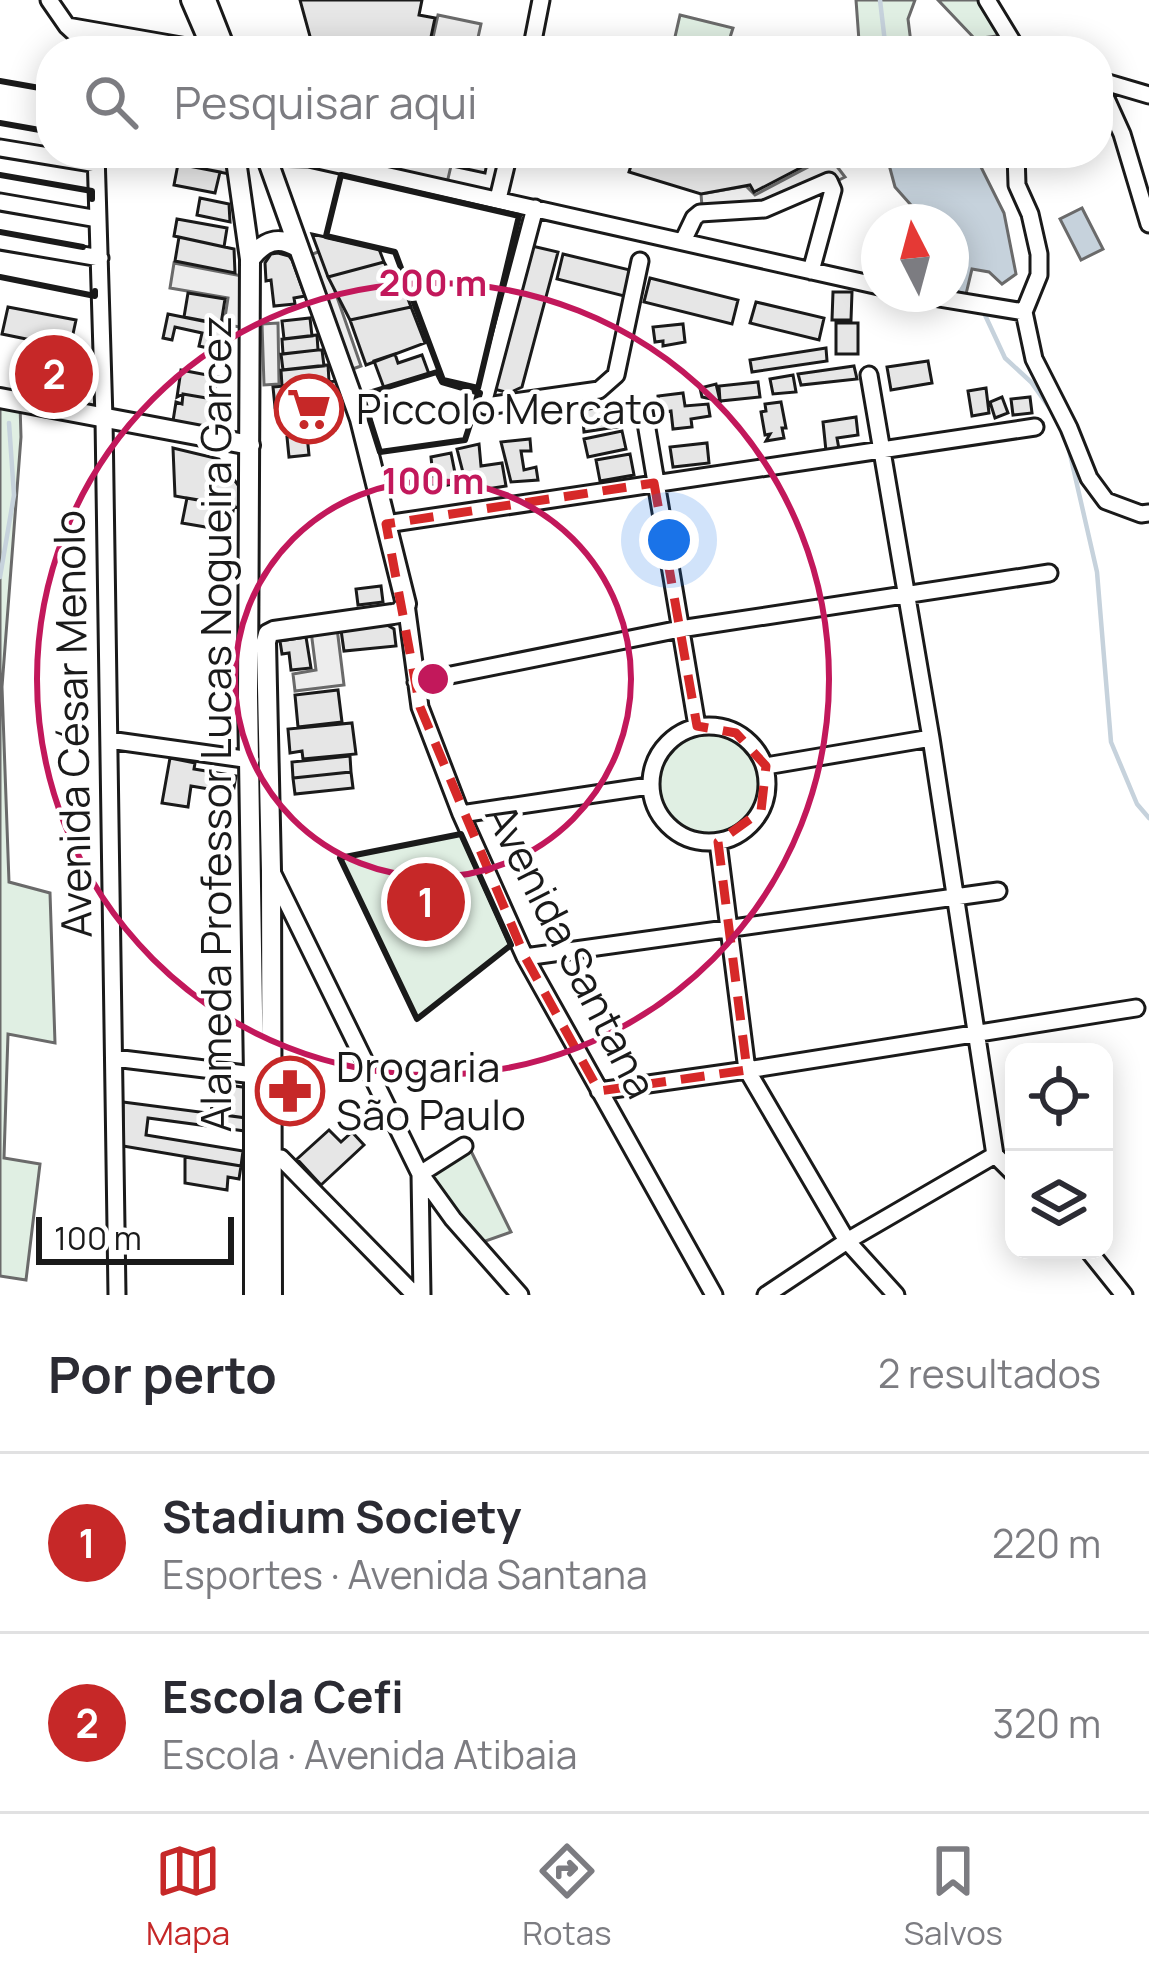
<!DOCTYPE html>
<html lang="pt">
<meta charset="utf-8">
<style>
body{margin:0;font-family:Manrope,sans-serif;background:#f7f7f7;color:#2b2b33}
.controls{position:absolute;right:36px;bottom:36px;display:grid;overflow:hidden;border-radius:24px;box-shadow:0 6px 30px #0003}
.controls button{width:108px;height:108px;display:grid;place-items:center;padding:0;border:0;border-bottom:3px solid #e1e1e2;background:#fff;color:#2b2b33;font:60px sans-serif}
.compass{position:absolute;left:861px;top:204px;width:108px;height:108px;border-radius:50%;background:#fff;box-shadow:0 6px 30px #0003;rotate:354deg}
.scale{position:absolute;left:36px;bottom:30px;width:198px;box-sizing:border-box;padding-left:12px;border:6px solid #1a1a1a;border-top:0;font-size:33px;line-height:42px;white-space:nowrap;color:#1a1a1a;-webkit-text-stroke:9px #fff;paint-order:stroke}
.you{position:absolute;left:669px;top:540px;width:42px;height:42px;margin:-30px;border:9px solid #fff;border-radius:50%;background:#1a73e8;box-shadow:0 0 0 18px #1a73e833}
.badge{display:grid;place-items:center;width:78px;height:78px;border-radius:50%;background:#c62828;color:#fff;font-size:39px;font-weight:700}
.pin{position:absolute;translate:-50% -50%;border:6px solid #fff;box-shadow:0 3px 12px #0006}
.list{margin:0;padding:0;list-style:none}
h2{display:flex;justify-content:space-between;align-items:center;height:156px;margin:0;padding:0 48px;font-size:51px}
h2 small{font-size:39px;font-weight:400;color:#7c7c81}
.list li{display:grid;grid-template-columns:78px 1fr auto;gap:36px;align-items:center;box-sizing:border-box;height:180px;padding:0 48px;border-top:3px solid #e1e1e2}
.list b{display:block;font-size:45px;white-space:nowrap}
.list p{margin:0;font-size:39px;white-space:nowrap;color:#7c7c81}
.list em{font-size:39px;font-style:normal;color:#7c7c81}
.icon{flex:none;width:66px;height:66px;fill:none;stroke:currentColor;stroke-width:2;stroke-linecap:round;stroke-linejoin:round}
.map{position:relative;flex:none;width:1149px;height:1295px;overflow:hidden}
.search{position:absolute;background:#fff;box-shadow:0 6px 30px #0003;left:36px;right:36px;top:36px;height:132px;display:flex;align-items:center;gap:30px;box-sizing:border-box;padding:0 42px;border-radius:48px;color:#7c7c81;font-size:45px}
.sheet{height:516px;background:#fff}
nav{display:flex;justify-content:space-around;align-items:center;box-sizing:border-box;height:168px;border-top:3px solid #e1e1e2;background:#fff;font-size:33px;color:#7c7c81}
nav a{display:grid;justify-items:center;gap:6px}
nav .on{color:#c62828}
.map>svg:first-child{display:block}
.green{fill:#e0efe3;stroke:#6a6a6a;stroke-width:3}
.parking{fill:#ededed;stroke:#6a6a6a;stroke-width:3}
.water{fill:#c6d2dc;stroke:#6a6a6a;stroke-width:3}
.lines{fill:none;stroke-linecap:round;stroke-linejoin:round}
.stream{stroke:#c6d2dc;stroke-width:4.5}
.building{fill:#e6e6e6;stroke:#1a1a1a;stroke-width:3}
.minor-casing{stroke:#1a1a1a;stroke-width:21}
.major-casing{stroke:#1a1a1a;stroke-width:24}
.minor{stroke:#fff;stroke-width:15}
.major{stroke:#fff;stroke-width:18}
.wall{stroke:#1a1a1a;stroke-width:6}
.marked{fill:none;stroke:#d62828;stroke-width:9;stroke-dasharray:24 15;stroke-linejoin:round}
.ring{fill:none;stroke:#c2185b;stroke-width:6}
.labels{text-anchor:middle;stroke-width:9;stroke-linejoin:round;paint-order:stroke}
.poi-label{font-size:42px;fill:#1a1a1a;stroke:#fff;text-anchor:start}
.street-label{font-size:42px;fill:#1a1a1a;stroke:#fff}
.centre{fill:#c2185b;stroke:#fff;stroke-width:6}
.ring-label{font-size:36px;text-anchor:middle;font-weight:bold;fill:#c2185b;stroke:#fff;stroke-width:9;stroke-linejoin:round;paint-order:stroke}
</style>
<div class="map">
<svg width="1149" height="1295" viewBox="0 0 1149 1295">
<rect width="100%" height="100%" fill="#fff"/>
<!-- green -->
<path class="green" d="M856,0H915L908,19L912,51H857L859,41Z
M938,0H982L1004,35L975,39Z
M680,15L733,28L726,50L675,37Z
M0,400L20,404L21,437L2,687L9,882L50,893L55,1043L8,1034L4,1158L40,1164L26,1280L0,1276Z
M651 784a58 58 0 1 1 116 0a58 58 0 1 1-116 0Z
M461,834L511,945L417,1019L340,858Z
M469,1147L511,1232L480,1243L429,1176Z"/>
<!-- parking -->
<path class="parking" d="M438,15L481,24L475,51H430Z
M323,153H454L447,183Z
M829,156L845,177L772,213L703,219L701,194L746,186L755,195Z
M321,251L361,366L347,371L307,256Z
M174,263L242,276L244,328L224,324L228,298L170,288Z
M278,323L279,384L264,385L262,324Z
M337,628L344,685L295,691L293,674L316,670L311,631Z"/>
<!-- water -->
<path class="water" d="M898,153H974L1004,213L1016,274L1002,284L989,272L972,269L966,294L951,290V222H926L895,187L888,161Z
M1082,208L1103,249L1081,260L1060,219Z"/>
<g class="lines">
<!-- stream -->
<path class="stream" d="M880,0L886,51
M985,315L1005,358L1031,382L1051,410
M1067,441L1097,572L1111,742L1137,804L1149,818
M0,577L14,495L9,423"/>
</g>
<!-- building -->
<path class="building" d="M300,0H422L419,15L435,18L428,51H314Z
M169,153H228L229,174L169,162Z
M456,153H489L485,173L453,166Z
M635,153H663L696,163L699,153L825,155L754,192L750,185L701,194L629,172Z
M178,164L220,172L215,193L174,185Z
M200,198L229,204L230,222L197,215Z
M177,219L227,228L224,247L174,236Z
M312,234L379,249L384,262L328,277Z
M179,237L234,249L235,273L175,261Z
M532,246L558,252L522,387L509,393L494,389Z
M278,253L289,256L292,260L305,296L294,298L295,304L274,306L271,280L266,281L265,263L271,254Z
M563,254L630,270L624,296L557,279Z
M384,262L401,292L405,291L411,307L350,320L328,277Z
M650,278L738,300L732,324L644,302Z
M833,292H852L851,320H832Z
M188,293L225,299L221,324L184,317Z
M756,302L824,318L819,340L750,323Z
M8,307L76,320L70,348L2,334Z
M411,307L425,343L366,365L350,320Z
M168,314L227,326L222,351L199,346L202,333L175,327L172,340L163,338Z
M310,318L312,336L284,339L282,321Z
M836,323H858V354H836Z
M683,324L685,342L663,346V341L655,342L653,327Z
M317,335L318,350L283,354L282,339Z
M826,348L827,361L752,372L750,360Z
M318,350H322L324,366L283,370L281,354Z
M395,354L398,363L422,355L429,374L384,388L374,361Z
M928,361L932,383L891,390L887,367Z
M328,365L329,381L282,386L281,370Z
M854,366L857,379L801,385L798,374Z
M181,370L223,378L206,398L183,394L177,397Z
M793,375L796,392L773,394L770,379Z
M337,381L344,400L275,407L273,387Z
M758,382L760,397L720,401L719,386Z
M716,384L720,401L702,397L700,388Z
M986,388L989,413L972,416L968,391Z
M683,393L685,406L708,404L710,416L691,419L692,427L673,429L671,411L659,413L658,396Z
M183,394L230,402L229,422L226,427L215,430L173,421L176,402L182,404Z
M1002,397L1008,413L995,418L990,402Z
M1030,397L1032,413L1013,415L1011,399Z
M330,401L332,417L289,421L287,405Z
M781,402L786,428H782L784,438L766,441L770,434L765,435L761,412L766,411L765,404Z
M620,404L623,426L584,432L582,410Z
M856,417L858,435L837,438L839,449L826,451L823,422Z
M334,421L335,430L298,434L297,425Z
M622,431L626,449L588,457L584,439Z
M307,435L309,455L289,457L287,437Z
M530,439L531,451H521L524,470L536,467L538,480L511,482L501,442Z
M707,443L709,463L673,467L670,447Z
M479,444L481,466L502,463L506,486L468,492L457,449Z
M173,448L219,459L241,489L242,508L175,496Z
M451,453L457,483L434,488L431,457Z
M630,454L634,475L600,481L596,460Z
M187,498L234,506L229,531L182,523Z
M381,586L383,602L358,605L356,589Z
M387,625L394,629L396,646L344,651L341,630Z
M306,637L311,668L291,670L289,653L282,654L280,641Z
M338,690L342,722L298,727L295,695Z
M352,723L356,754L303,759L302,751L290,753L288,729Z
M350,756L351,772L293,778L292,762Z
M170,758L195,763L194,769L236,776L233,793L191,786L188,807L162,803Z
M351,772L353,788L295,794L293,778Z
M215,1083L249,1088L246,1118L211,1113Z
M123,1102L246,1118L245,1131L148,1118L146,1135L243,1151L241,1166L123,1146Z
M329,1130L341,1142L352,1132L364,1145L321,1185L297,1159Z
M185,1157L241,1166L239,1179L228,1177L227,1190L185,1183Z"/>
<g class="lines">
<defs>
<path id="minor" d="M49,0L67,26L91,48V51
M987,0L1018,51
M67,26L187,47
M531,51L541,0
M1098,80L1149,95
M1098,81L1122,134L1149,224
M0,148L97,164
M96,153L104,419L117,1295
M1016,153L1017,185L1030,214L1039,254V275L1024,312L1034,359L1069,428L1089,478L1106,501L1141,514L1149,513
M266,157L309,158L879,286
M498,199L509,153
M0,202L98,219
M535,208L484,400L486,406L599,390L616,375L640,261
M0,241L100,258
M683,241L694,218L700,213L764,209L829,181L833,190L811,271
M915,294L1024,312
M869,375L931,738L995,1155
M644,411L697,726
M386,524L1035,427
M406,604L420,707L461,814L525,957L714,1295
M416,682L680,629L1049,573
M651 784a58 58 0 1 1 116 0a58 58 0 1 1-116 0Z
M109,740L251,760
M766,766L931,738
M461,814L649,786
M718,842L747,1070L847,1241L896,1295
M273,874L420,1174L422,1295
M525,957L998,891
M114,1058L254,1075
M599,1091L747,1070L1136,1008
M995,1155L1014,1174
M260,1160L281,1158L415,1295
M420,1174L464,1146
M422,1176L453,1219L520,1295
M1088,1250L1124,1295
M766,1295L847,1241L995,1155"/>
<path id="major" d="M191,0L213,51
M206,0L226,51
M235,153L250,259L248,697L254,1075V1295
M265,153L360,419L406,604L399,613L393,614L274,631L268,634L266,642L271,871L272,1295
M250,259C264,241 278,235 299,248
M0,398L250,445"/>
</defs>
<!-- minor casing -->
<use href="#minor" class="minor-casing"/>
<!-- major casing -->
<use href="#major" class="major-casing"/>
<!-- minor -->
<use href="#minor" class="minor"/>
<!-- major -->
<use href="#major" class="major"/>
<!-- wall -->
<path class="wall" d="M0,81L51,90
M0,123L51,132
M0,175L92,191V199
M341,175L519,216L478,388L443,380L395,252L326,236Z
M0,232L83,247
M0,277L95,296V291
M437,372L442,382L480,393L465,440L380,452L362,395Z
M461,834L511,945L417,1019L340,858Z"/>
</g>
<!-- marked area -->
<path class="marked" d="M654,483L697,726L736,733L766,766L761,811L718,842L747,1070L599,1091L525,957L420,707L386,524Z"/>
<!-- distance rings -->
<g class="ring">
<circle cx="433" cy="679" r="198"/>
<circle cx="433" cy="679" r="396"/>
</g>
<!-- icons -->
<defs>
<symbol id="supermarket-ring" viewBox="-11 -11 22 22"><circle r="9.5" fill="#fff" stroke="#c62828" stroke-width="1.5"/><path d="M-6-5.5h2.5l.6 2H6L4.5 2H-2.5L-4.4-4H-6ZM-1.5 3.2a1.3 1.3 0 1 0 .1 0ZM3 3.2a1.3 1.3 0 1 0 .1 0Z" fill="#c62828"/></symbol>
<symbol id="pharmacy-ring" viewBox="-11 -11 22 22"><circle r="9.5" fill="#fff" stroke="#c62828" stroke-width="1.5"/><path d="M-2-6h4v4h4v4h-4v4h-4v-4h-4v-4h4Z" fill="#c62828"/></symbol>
</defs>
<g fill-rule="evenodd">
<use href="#supermarket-ring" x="271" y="371" width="76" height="76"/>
<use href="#pharmacy-ring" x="252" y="1053" width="76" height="76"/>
</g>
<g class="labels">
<!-- poi labels -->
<g class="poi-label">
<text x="356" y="424">Piccolo Mercato</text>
<text x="336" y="1082">Drogaria<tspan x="336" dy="48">São Paulo</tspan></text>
</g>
<!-- street labels -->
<g class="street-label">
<text transform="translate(73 724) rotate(-91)" y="15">Avenida César Menolo</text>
<text transform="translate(216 724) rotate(-90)" y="15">Alameda Professor Lucas Nogueira Garcez</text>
<text transform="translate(571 951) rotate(63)" y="15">Avenida Santana</text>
</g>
</g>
<circle cx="433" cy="679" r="18" class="centre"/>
<g class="ring-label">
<text x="433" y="296">200 m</text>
<text x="433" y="494">100 m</text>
</g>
</svg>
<div class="controls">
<button><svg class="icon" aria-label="locate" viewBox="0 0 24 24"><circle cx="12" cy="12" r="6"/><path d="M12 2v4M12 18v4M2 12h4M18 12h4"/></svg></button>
<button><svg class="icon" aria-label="layers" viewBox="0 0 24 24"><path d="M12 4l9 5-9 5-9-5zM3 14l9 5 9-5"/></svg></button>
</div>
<svg class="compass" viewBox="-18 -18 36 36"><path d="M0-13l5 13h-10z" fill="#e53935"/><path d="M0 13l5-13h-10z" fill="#7c7c81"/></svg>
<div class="scale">100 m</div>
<div class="you"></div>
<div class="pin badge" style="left:426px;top:902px">1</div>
<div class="pin badge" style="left:54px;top:374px">2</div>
<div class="search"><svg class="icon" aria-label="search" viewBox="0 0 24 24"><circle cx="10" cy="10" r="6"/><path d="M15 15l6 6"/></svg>Pesquisar aqui</div>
</div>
<section class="sheet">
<h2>Por perto<small>2 resultados</small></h2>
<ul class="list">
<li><span class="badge">1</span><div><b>Stadium Society</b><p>Esportes · Avenida Santana</p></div><em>220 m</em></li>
<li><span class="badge">2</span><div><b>Escola Cefi</b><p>Escola · Avenida Atibaia</p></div><em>320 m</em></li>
</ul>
</section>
<nav>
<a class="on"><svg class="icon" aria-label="map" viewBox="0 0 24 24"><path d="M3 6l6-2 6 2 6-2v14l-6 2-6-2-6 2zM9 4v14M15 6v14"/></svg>Mapa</a>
<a><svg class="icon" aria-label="directions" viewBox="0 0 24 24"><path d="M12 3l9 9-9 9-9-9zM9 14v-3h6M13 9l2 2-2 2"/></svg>Rotas</a>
<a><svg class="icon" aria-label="saved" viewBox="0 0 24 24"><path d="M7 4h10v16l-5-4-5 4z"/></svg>Salvos</a>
</nav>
